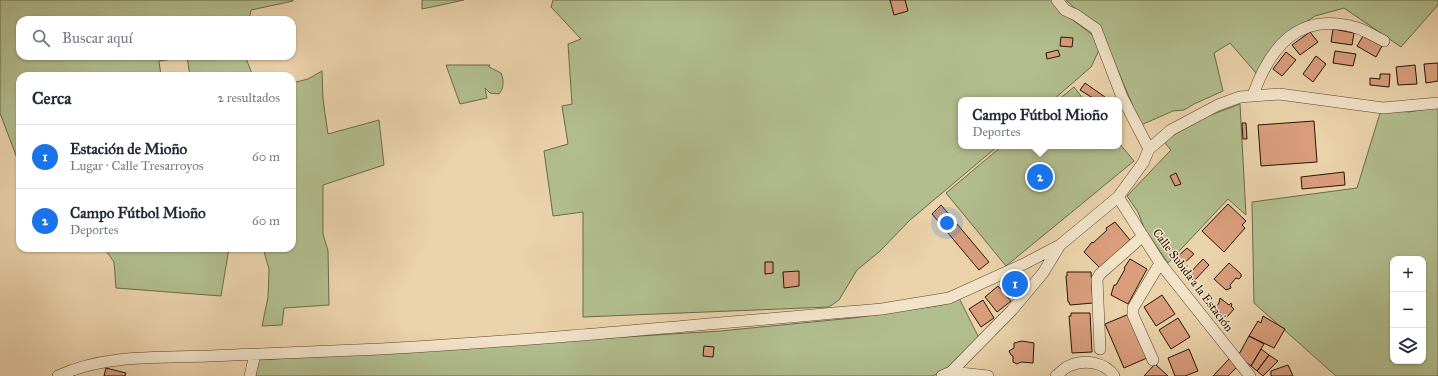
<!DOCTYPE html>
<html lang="es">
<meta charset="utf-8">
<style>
body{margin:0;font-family:"IM FELL Great Primer",serif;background:#f6f6f7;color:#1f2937}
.controls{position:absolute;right:12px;bottom:12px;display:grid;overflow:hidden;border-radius:8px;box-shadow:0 1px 3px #0004}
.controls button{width:36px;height:36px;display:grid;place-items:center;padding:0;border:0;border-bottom:1px solid #e0e1e3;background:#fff;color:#1f2937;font:20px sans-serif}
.you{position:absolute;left:947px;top:223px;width:14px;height:14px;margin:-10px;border:3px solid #fff;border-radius:50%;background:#1a73e8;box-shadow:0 0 0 6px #1a73e833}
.badge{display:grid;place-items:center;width:26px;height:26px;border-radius:50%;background:#1a73e8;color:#fff;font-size:13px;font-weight:700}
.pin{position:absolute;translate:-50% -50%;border:2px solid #fff;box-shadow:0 1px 4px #0006}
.popup{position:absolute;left:958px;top:97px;width:164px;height:52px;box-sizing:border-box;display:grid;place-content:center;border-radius:8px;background:#fff;filter:drop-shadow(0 1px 3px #0005);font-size:13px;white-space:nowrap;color:#747a83}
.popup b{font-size:15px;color:#1f2937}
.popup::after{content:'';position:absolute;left:50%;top:100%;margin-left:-8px;border:8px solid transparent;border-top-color:#fff}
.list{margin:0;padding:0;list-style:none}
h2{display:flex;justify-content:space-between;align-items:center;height:52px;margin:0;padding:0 16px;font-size:17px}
h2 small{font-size:13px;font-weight:400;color:#747a83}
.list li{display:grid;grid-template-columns:26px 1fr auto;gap:12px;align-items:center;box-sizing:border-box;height:64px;padding:0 16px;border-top:1px solid #e0e1e3}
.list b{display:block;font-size:15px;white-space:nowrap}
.list p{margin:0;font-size:13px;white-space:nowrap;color:#747a83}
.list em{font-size:13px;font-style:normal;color:#747a83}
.icon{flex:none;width:22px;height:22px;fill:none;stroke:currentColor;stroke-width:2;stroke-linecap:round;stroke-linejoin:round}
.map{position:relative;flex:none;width:1438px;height:376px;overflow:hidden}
.search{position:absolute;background:#fff;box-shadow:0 1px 3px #0004;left:16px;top:16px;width:280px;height:44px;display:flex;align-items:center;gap:10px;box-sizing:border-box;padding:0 14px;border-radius:12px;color:#747a83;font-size:15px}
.panel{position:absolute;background:#fff;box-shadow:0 1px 3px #0004;left:16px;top:72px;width:280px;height:180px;border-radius:12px}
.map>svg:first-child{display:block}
.green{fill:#b1bd8d;stroke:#6c684a;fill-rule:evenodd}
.building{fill:#d99d7c;stroke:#281306}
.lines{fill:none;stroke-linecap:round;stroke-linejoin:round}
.street-casing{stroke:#58432f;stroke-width:12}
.street{stroke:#f1e2c8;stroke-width:11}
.labels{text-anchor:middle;stroke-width:3;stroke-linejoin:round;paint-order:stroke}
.street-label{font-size:12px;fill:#281306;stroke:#f1e2c8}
</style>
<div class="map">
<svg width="1438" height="376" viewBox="0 0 1438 376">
<rect width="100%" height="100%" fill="#ead2aa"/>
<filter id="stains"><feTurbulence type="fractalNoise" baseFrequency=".005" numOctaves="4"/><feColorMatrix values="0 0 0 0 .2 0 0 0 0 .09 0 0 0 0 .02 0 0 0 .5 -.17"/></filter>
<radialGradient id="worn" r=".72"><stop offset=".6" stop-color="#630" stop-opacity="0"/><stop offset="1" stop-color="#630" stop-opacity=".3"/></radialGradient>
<!-- green -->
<path class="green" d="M0,0H293V1L251,10L249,20H20V56H245L253,76H190L187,57L159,61L161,76H20V166L0,113Z
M422,0H464L422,9Z
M553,0H1052L1057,8L1094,36L1099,50L1091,67L1053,100H961V146H998L910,220L879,252L857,270L839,300L829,307L583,317V212L553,216L544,151L568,144L562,106L572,104L568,44L581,39L551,7Z
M1066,0H1438V5L1401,47L1344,8L1315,16L1283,37L1256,73L1230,43L1214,53L1223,91L1194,104L1184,110L1173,111L1141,125L1113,59L1078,11Z
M446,65H490L489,67L501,73C504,80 504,88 499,94L490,93L485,88L487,98L460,104Z
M322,71L323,99L328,134L379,120L384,165L323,185V234L328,251L329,305L284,308L282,325L262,326L268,297L269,269L263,248H292V83L308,79Z
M1074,87L1084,100H1058Z
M1240,104L1246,215L1228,199L1168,263L1144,228L1138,212L1127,196L1171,150L1163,141L1208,116Z
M1438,107V376H1336L1254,303L1252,202L1357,188L1381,110L1409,112ZM1393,259H1423V361H1393Z
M1119,143L1134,161L1006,266L946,193L1002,146H1119Z
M104,248H229L221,296L116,288L114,262Z
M959,298L979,338L946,369L933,376H253L257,360L720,331L853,318L942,305Z"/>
<!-- building -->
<path class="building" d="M890,0H905L908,11L894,15Z
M1333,29L1354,33L1352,45L1331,42Z
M1310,32L1318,42L1300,55L1292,45Z
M1363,36L1382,46L1376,57L1357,46Z
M1061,37L1073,38L1072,47L1060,46Z
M1058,50L1060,56L1047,59L1046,53Z
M1335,51L1356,54L1353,66L1333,63Z
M1286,52L1296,60L1282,76L1273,69Z
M1316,56L1326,64L1313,82L1303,74Z
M1438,63V81L1426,83L1424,64Z
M1415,65L1417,84L1398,85L1396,67Z
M1380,74H1390L1389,87L1370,85V78L1380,79Z
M1085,83L1105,97L1103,100H1096L1080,90Z
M1314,121L1317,162L1261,166L1258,125Z
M1242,123H1246L1247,139H1243Z
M1344,172L1345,185L1302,189L1301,177Z
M1176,173L1181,184L1175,186L1170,176Z
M1228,204L1246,221L1242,225L1245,228L1224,252L1202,231Z
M941,205L989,262L979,270L932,214Z
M1115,222L1130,240L1100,268L1084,252L1092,242L1093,243L1107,230L1106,228Z
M1187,248L1194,254L1182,265L1176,258Z
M1130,259L1147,269L1128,304L1111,295L1114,285H1116L1125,269L1124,268Z
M1203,259L1209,265L1194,281L1188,275Z
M765,262H773V273L765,274Z
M1229,263L1241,274V277L1239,279L1236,278L1230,285L1231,288L1226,290L1214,279Z
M1019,269L1029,281L1011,296L1002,285Z
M799,271V286L784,288L783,272Z
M1067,272H1091L1093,303L1070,305L1069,302H1068L1066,276H1067Z
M998,286L1011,301L997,312L985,297Z
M1162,295L1175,314L1156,326L1144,307Z
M1220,298L1229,305L1231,303L1232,305L1231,306L1234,309L1226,318L1215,308L1219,303Z
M983,300L994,318L981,327L969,309Z
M1071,313H1090L1092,352L1072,353L1069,316H1071Z
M1129,314L1147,358L1124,368L1105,324Z
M1263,316L1285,329L1274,348L1249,336L1258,321L1261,323Z
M1178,318L1190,337L1171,349L1159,330Z
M1249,336L1264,344L1251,366L1238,356Z
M1022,341L1034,343L1033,363L1021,362L1017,364L1013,362V356L1011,355L1009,351L1014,348V343Z
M704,346L714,347L713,357L703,356Z
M1189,349L1198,371L1185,376H1175L1168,358Z
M1261,349L1269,355L1257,371L1251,366Z
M1269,355L1278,361L1263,376L1257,371Z
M1230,358L1237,367L1228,376H1213Z
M1155,364L1168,376H1144Z
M1288,365L1293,376H1271V371Z
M106,368L126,373L125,376H104Z"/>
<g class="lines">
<defs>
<path id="street" d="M1057,0L1065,10L1076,15L1096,29L1122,97L1149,149
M1253,95C1270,47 1298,12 1354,27C1364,29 1375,37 1384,41
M1118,197L1160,263L1250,376
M1100,349L1097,279L1100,274L1143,236
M1153,360L1133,315V308L1160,263
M951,372L988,376
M58,376C104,354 160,358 210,356C266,354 323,351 380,349C548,340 715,323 882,309L949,298L1024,264L1060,245L1118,197L1143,163L1149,149L1171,130L1218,105L1240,97L1279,94L1383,108L1438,103
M250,376L255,354
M942,376L951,372L1012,310L1043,273L1060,245
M1056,376C1060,373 1064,368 1069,366C1085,359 1105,362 1114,376"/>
</defs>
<!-- street casing -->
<use href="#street" class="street-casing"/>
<!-- street -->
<use href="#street" class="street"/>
</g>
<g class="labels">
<!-- street labels -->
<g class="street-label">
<text transform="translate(1193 280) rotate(53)" y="4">Calle Subida a la Estación</text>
</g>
</g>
<rect width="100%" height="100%" filter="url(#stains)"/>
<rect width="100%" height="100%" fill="url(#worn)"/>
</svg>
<div class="controls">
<button>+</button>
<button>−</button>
<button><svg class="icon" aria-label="layers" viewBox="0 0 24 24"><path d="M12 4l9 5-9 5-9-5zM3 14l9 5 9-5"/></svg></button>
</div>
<div class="you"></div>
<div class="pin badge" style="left:1015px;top:284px">1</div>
<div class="pin badge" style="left:1040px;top:177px">2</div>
<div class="popup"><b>Campo Fútbol Mioño</b>Deportes</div>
<div class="search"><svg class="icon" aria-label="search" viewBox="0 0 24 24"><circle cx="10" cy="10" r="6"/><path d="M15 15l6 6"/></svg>Buscar aquí</div>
<section class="panel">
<h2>Cerca<small>2 resultados</small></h2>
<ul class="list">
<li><span class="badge">1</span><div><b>Estación de Mioño</b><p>Lugar · Calle Tresarroyos</p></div><em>60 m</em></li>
<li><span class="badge">2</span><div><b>Campo Fútbol Mioño</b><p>Deportes</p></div><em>60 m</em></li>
</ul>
</section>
</div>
